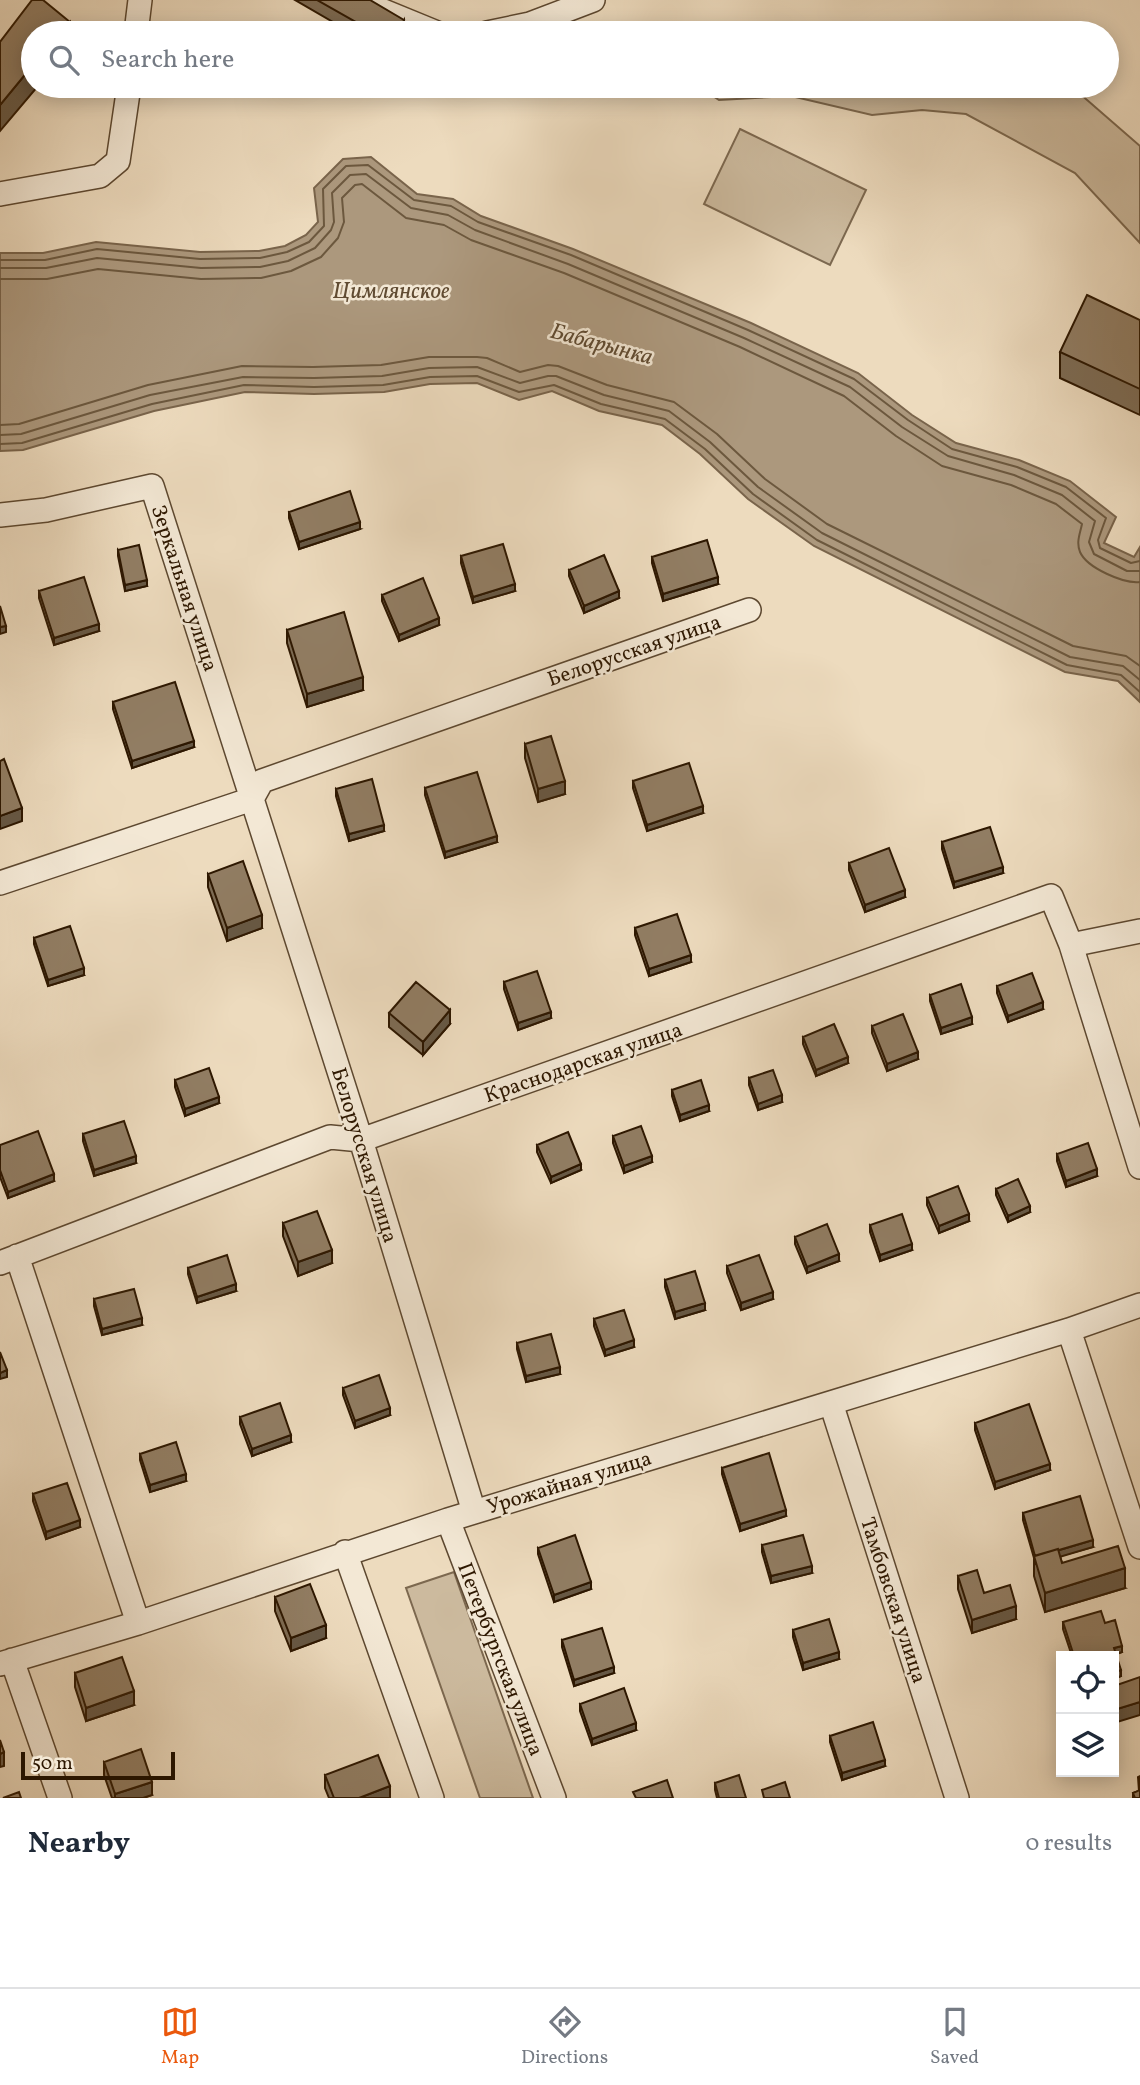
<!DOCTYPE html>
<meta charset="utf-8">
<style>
body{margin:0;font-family:Vollkorn,serif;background:#f2f2f3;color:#1f2937}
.controls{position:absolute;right:21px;bottom:21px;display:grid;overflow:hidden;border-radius:0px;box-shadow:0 4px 18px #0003}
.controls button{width:63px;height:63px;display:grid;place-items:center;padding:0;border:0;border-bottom:2px solid #e0e1e3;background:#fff;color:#1f2937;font:35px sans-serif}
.scale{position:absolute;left:21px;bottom:18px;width:154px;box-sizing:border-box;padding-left:7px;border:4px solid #2d1700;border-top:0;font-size:19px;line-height:24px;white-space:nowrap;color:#2d1700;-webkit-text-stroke:5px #f3e8d5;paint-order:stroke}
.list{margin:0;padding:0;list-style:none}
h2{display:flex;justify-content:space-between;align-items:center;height:91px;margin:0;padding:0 28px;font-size:30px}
h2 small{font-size:23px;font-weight:400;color:#747a83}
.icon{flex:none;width:38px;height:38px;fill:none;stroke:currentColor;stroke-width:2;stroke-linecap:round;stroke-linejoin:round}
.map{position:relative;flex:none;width:1140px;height:1798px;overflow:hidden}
.search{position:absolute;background:#fff;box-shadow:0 4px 18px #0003;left:21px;right:21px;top:21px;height:77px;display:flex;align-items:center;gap:18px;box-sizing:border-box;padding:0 24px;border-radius:38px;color:#747a83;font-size:26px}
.sheet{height:189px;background:#fff}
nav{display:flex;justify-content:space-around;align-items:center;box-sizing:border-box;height:98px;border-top:2px solid #e0e1e3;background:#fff;font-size:19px;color:#747a83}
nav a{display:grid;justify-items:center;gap:4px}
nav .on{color:#ea580c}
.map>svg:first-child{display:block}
.green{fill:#ccba9e;stroke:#7c684f;stroke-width:2}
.water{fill:#ac987d;stroke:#79644b;stroke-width:2}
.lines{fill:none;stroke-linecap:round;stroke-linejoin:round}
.shore{stroke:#6c583e;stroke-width:2}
.minor-casing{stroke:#5d4830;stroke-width:26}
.minor{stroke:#f3e8d5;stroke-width:23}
.wall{fill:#7d6c55;stroke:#2d1700;stroke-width:2}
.shaded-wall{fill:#665845;stroke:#2d1700;stroke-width:2}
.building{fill:#917d63;stroke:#2d1700;stroke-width:2}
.labels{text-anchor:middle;stroke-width:5;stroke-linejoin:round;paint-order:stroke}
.street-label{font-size:21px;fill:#2d1700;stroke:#f3e8d5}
.water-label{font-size:23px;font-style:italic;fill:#604b32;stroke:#f3e8d5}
</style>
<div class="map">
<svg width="1140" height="1798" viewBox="0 0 1140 1798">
<rect width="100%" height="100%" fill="#eddbbe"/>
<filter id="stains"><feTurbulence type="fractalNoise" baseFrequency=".00286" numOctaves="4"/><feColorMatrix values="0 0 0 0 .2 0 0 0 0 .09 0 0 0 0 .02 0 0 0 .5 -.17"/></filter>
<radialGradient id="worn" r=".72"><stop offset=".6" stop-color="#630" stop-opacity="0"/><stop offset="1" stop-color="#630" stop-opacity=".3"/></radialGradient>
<!-- green -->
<path class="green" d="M698,86H1071L1140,146V243L1075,173L966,114L922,110L872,115L791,96L719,100Z
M740,129L866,190L830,265L704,204Z
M454,1572L533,1798H480L406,1588Z"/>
<!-- water -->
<path class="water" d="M371,157L417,194L453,199L481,216L573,249L751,323L858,373L912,415L956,443L1019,460L1070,481L1116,517L1104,543L1134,557L1140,547V702L1118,681L1065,672L814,546L748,499L700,454L662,425L599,411L552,391L519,400L477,383L430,384L384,392L314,394L245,392L154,411L23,450L0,451V253H43L96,242L200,252L259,251L285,246L306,235L318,222L314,188L343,159Z"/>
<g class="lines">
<!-- shore -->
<path class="shore" d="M0,260H45L97,249L200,259L260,258L287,252L309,242L324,226L323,189L346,166L368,165L414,200L451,206L478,222L571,255L748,330L854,379L908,420L952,449L1017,467L1066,487L1106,518L1098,540L1100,548L1131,563L1140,561
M0,268H46L97,258L201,268L260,267L288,261L315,248L331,230L334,222L332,193L350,175L366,174L411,208L448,215L475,230L568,264L744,338L850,387L902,427L948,456L1014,475L1062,495L1095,521L1089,542L1094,554L1127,571H1140
M0,279H47L98,269L201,279L261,278L291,271L321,257L338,238L344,222L342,198L355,185L362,184L406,218L444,225L471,240L564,273L740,347L844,396L896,436L942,466L1011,485L1056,504L1082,524C1080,534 1076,542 1080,552C1087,568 1124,584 1140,582
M0,425L19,424L148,385L242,366L313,367L381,365L429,357H477L487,358L520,372L548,365L558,366L607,385L674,402L717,434L765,479L827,524L1073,646L1126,656L1140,666
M0,435L21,434L150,395L243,377L314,378L382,376L429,368L477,367L520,383L548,376H556L604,395L669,411L710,442L758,487L822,533L1070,657L1123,666L1140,680
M0,444L22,443L152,404L244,385L314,387L383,385L430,377L477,376L519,392L554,385L601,404L665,419L705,449L753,494L817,540L1067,665L1121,675L1140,692"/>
<defs>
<path id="minor" d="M368,0L381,10L437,33
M136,33L140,0
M487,33L530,24L593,0
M0,194L100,176L118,161L129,86
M0,515L46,510L152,486L252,799
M252,799L262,781L749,610
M0,883L252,799L361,1140L474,1512
M1071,945L1140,1167
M17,1256L138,1623
M0,1263L330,1137L361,1140L1051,896L1071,945L1140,931
M1069,1330L1140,1547
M831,1403L957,1798
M448,1520L554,1798
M345,1552L432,1798
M12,1660L60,1798
M0,1664L138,1623L448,1520L1069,1330L1140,1305"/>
</defs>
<!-- minor casing -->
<use href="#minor" class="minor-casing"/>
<!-- minor -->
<use href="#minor" class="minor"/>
</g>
<!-- wall -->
<path class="wall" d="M295,0H370L404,33H352Z
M328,86H369L356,96Z
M1140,320V415L1060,378V352Z
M289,512L360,529L299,549L289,518Z
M118,550L147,586L125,591L118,556Z
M461,556L515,591L473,603L461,563Z
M652,557L718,584L663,601L652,563Z
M569,570L619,598L584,613L569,576Z
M39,591L99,631L54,645L39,598Z
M382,595L439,625L399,641L382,601Z
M287,630L363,690L307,707L287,643Z
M113,702L194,747L132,768L113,709Z
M525,744L565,794L538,802L525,758Z
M633,781L703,813L647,831L633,788Z
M425,788L497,842L445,858L425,795Z
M336,789L384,831L349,841L336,796Z
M942,842L1003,873L954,888L942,849Z
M849,863L905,897L865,912L849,870Z
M208,874L262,928L227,941L208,887Z
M635,928L691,962L649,976L635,935Z
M34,938L84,975L48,986L34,944Z
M504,982L551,1018L518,1030L504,989Z
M997,986L1043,1009L1008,1022L997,993Z
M930,995L972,1024L941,1034L930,1001Z
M389,1013L450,1024L423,1055L389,1027Z
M872,1026L918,1059L887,1071L872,1033Z
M803,1037L848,1063L816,1076L803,1044Z
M749,1078L782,1102L758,1110L749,1085Z
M175,1080L219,1103L185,1116L175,1087Z
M672,1090L709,1111L680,1121L672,1096Z
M83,1134L136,1163L94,1176L83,1141Z
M613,1136L652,1162L624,1173L613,1143Z
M0,1145L54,1181L8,1198L0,1177Z
M537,1145L581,1170L551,1183L537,1152Z
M1057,1154L1097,1176L1066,1187L1057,1161Z
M996,1189L1030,1212L1008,1222L996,1195Z
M927,1198L969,1221L939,1233L927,1205Z
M283,1223L332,1263L298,1276L283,1236Z
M870,1225L912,1250L880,1261L870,1232Z
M795,1237L839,1261L807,1273L795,1244Z
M727,1266L773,1299L741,1310L727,1273Z
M188,1268L236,1291L197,1303L188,1274Z
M665,1280L705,1310L675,1319L665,1287Z
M94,1299L142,1325L102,1335L94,1306Z
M594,1319L634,1347L605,1356L594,1326Z
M517,1343L560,1374L526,1382L517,1349Z
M343,1388L390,1415L355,1428L343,1395Z
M240,1417L291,1442L252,1456L240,1424Z
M975,1423L1050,1470L995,1489L975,1430Z
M140,1454L186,1481L150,1492L140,1460Z
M722,1468L786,1516L740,1531L722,1474Z
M33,1494L80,1527L46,1539L33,1501Z
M1023,1513L1093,1547L1060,1556L1062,1563L1125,1588L1045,1612L1034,1576V1558L1023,1520Z
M762,1545L812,1573L771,1583L762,1552Z
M538,1548L591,1589L554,1602L538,1554Z
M958,1576L984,1593L1016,1619L972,1633L958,1589Z
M275,1597L326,1638L291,1651L275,1611Z
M1063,1622L1105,1623L1122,1652L1116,1654L1121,1676L1114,1679V1656H1072L1063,1629Z
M793,1630L839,1659L803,1670L793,1637Z
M562,1640L614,1673L574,1686L562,1647Z
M75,1673L134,1705L86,1721L75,1687Z
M580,1704L636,1730L592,1745L580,1711Z
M830,1736L885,1766L842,1780L830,1742Z
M104,1762L152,1795L143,1798H112L104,1775Z
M325,1775L390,1798H329L325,1788Z
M1140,1776V1798H1133V1793L1139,1791L1138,1777Z
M715,1783L746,1798H717L715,1790Z"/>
<!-- shaded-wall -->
<path class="shaded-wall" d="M404,20V33H396Z
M70,22V33H60Z
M33,65V86H38L0,131V105Z
M356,86H369L356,96Z
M360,522V529L299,549V542Z
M718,577V584L663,601V594Z
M147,580V586L125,591V585Z
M515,584V591L473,603V597Z
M619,591V598L584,613V606Z
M439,618V625L399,641V635Z
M99,624V631L54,645V638Z
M6,626V632L0,634V627Z
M363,677V690L307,707V694Z
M194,741V747L132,768V761Z
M565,781V794L538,802V789Z
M703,806V813L647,831V825Z
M22,808V821L0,829V816Z
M384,825V831L349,841V834Z
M497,836V842L445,858V852Z
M1003,867V873L954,888V882Z
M905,890V897L865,912V905Z
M262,915V928L227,941V928Z
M691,955V962L649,976V969Z
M84,968V975L48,986V980Z
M1043,1002V1009L1008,1022V1016Z
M450,1010V1024L423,1055V1042Z
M551,1012V1018L518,1030V1023Z
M972,1017V1024L941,1034V1028Z
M918,1052V1059L887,1071V1064Z
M848,1057V1063L816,1076V1070Z
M782,1095V1102L758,1110V1104Z
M219,1097V1103L185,1116V1109Z
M709,1105V1111L680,1121V1115Z
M136,1156V1163L94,1176V1170Z
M652,1156V1162L624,1173V1166Z
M581,1164V1170L551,1183V1177Z
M1097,1169V1176L1066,1187V1181Z
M54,1174V1181L8,1198V1192Z
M1030,1206V1212L1008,1222V1216Z
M969,1214V1221L939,1233V1226Z
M912,1244V1250L880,1261V1255Z
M332,1250V1263L298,1276V1262Z
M839,1254V1261L807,1273V1267Z
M236,1284V1291L197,1303V1297Z
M773,1292V1299L741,1310V1303Z
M705,1303V1310L675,1319V1312Z
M142,1318V1325L102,1335V1329Z
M634,1340V1347L605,1356V1350Z
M560,1367V1374L526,1382V1376Z
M7,1370V1377L0,1379V1373Z
M390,1408V1415L355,1428V1421Z
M291,1435V1442L252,1456V1449Z
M1050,1464V1470L995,1489V1482Z
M186,1474V1481L150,1492V1485Z
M786,1510V1516L740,1531V1524Z
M80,1520V1527L46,1539V1532Z
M1093,1540V1547L1036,1564V1557Z
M812,1566V1573L771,1583V1576Z
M1125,1568V1588L1045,1612V1593Z
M591,1582V1589L554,1602V1595Z
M1016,1606V1619L972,1633V1620Z
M326,1625V1638L291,1651V1638Z
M1122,1646V1652L1114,1655V1648Z
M839,1652V1659L803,1670V1663Z
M614,1667V1673L574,1686V1680Z
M1121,1670V1676L1114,1679V1672Z
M134,1691V1705L86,1721V1708Z
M1140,1702V1715L1114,1723V1710Z
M636,1723V1730L592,1745V1739Z
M4,1752V1766L0,1767V1754Z
M885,1760V1766L842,1780V1773Z
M152,1782V1795L143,1798H115V1794Z
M390,1786V1798H359Z"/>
<!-- building -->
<path class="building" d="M32,0H43L70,22L60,33H33V65L0,105V42Z
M317,0H370L404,20L396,33H366L368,29Z
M1087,295L1140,320V389L1060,352Z
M350,491L360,522L299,542L289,512Z
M707,540L718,577L663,594L652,557Z
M503,544L515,584L473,597L461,556Z
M139,545L147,580L125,585L118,550Z
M604,555L619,591L584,606L569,570Z
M84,577L99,624L54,638L39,591Z
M423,578L439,618L399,635L382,595Z
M0,606L6,626L0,627Z
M344,612L363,677L307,694L287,630Z
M175,682L194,741L132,761L113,702Z
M551,736L565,781L538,789L525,744Z
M4,759L22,808L0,816V761Z
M689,763L703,806L647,825L633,781Z
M477,772L497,836L445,852L425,788Z
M372,779L384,825L349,834L336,789Z
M990,827L1003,867L954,882L942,842Z
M889,848L905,890L865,905L849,863Z
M243,861L262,915L227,928L208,874Z
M677,914L691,955L649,969L635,928Z
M70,926L84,968L48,980L34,938Z
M537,971L551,1012L518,1023L504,982Z
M1032,973L1043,1002L1008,1016L997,986Z
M416,982L450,1010L423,1042L389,1013Z
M961,984L972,1017L941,1028L930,995Z
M903,1014L918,1052L887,1064L872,1026Z
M834,1024L848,1057L816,1070L803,1037Z
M209,1068L219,1097L185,1109L175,1080Z
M773,1070L782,1095L758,1104L749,1078Z
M701,1080L709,1105L680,1115L672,1090Z
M124,1121L136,1156L94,1170L83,1134Z
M641,1126L652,1156L624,1166L613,1136Z
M38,1131L54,1174L8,1192L0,1170V1145Z
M568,1132L581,1164L551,1177L537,1145Z
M1088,1143L1097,1169L1066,1181L1057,1154Z
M1018,1179L1030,1206L1008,1216L996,1189Z
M958,1186L969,1214L939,1226L927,1198Z
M317,1211L332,1250L298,1262L283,1223Z
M902,1214L912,1244L880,1255L870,1225Z
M827,1224L839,1254L807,1267L795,1237Z
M227,1255L236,1284L197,1297L188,1268Z
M759,1255L773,1292L741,1303L727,1266Z
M695,1271L705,1303L675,1312L665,1280Z
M134,1289L142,1318L102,1329L94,1299Z
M624,1310L634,1340L605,1350L594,1319Z
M551,1334L560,1367L526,1376L517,1343Z
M0,1352L7,1370L0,1373Z
M379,1375L390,1408L355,1421L343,1388Z
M280,1403L291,1435L252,1449L240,1417Z
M1029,1404L1050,1464L995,1482L975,1423Z
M176,1442L186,1474L150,1485L140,1454Z
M769,1453L786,1510L740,1524L722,1468Z
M67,1483L80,1520L46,1532L33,1494Z
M1080,1496L1093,1540L1059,1550L1058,1549L1035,1556L1023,1513Z
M575,1535L591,1582L554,1595L538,1548Z
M803,1535L812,1566L771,1576L762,1545Z
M1118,1546L1125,1568L1045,1593L1034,1556L1058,1549L1062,1563Z
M977,1570L984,1593L1010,1585L1016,1606L972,1620L958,1576Z
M310,1584L326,1625L291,1638L275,1597Z
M1101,1611L1105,1623L1115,1620L1122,1646L1114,1648L1121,1670L1114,1672V1656H1074L1063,1622Z
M829,1619L839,1652L803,1663L793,1630Z
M602,1628L614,1667L574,1680L562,1640Z
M122,1657L134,1691L86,1708L75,1673Z
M1140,1677V1702L1114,1710V1686Z
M624,1688L636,1723L592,1739L580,1704Z
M873,1722L885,1760L842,1773L830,1736Z
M0,1740L4,1752L0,1754Z
M141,1749L152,1782L115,1794L104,1762Z
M378,1755L390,1786L359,1798H334L325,1775Z
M739,1775L746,1798H719L715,1783Z
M667,1780L673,1798H636L633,1792Z
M785,1782L790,1798H764L762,1790Z
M1140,1790V1798H1135L1133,1793Z
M19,1792L21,1798H3Z"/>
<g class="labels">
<!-- street labels -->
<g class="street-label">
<text transform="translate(185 588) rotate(72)" y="7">Зеркальная улица</text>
<text transform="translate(634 650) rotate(-19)" y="7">Белорусская улица</text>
<text transform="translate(583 1062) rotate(-19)" y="7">Краснодарская улица</text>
<text transform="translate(365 1155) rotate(73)" y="7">Белорусская улица</text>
<text transform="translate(569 1482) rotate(-17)" y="7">Урожайная улица</text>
<text transform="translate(894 1600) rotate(72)" y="7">Тамбовская улица</text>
<text transform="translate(501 1659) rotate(69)" y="7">Петербургская улица</text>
</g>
<!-- water labels -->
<g class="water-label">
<text x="391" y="298">Цимлянское</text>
<text transform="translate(602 343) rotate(15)" y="8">Бабарынка</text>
</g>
</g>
<rect width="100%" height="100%" filter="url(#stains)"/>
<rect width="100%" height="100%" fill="url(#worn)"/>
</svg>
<div class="controls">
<button><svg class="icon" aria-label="locate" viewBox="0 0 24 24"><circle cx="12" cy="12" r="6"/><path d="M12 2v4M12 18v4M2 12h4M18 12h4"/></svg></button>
<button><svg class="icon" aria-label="layers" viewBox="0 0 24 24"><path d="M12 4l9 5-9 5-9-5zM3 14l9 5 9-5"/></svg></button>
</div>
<div class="scale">50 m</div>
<div class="search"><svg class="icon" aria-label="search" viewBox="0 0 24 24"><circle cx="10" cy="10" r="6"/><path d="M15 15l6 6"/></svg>Search here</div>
</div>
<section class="sheet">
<h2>Nearby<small>0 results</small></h2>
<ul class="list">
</ul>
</section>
<nav>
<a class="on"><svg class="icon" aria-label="map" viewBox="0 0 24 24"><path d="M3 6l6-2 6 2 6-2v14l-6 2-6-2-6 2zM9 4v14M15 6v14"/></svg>Map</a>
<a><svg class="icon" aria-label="directions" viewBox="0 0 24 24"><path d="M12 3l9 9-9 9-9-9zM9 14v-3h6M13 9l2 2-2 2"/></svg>Directions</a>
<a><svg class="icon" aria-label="saved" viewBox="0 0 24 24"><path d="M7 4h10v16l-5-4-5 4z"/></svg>Saved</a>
</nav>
